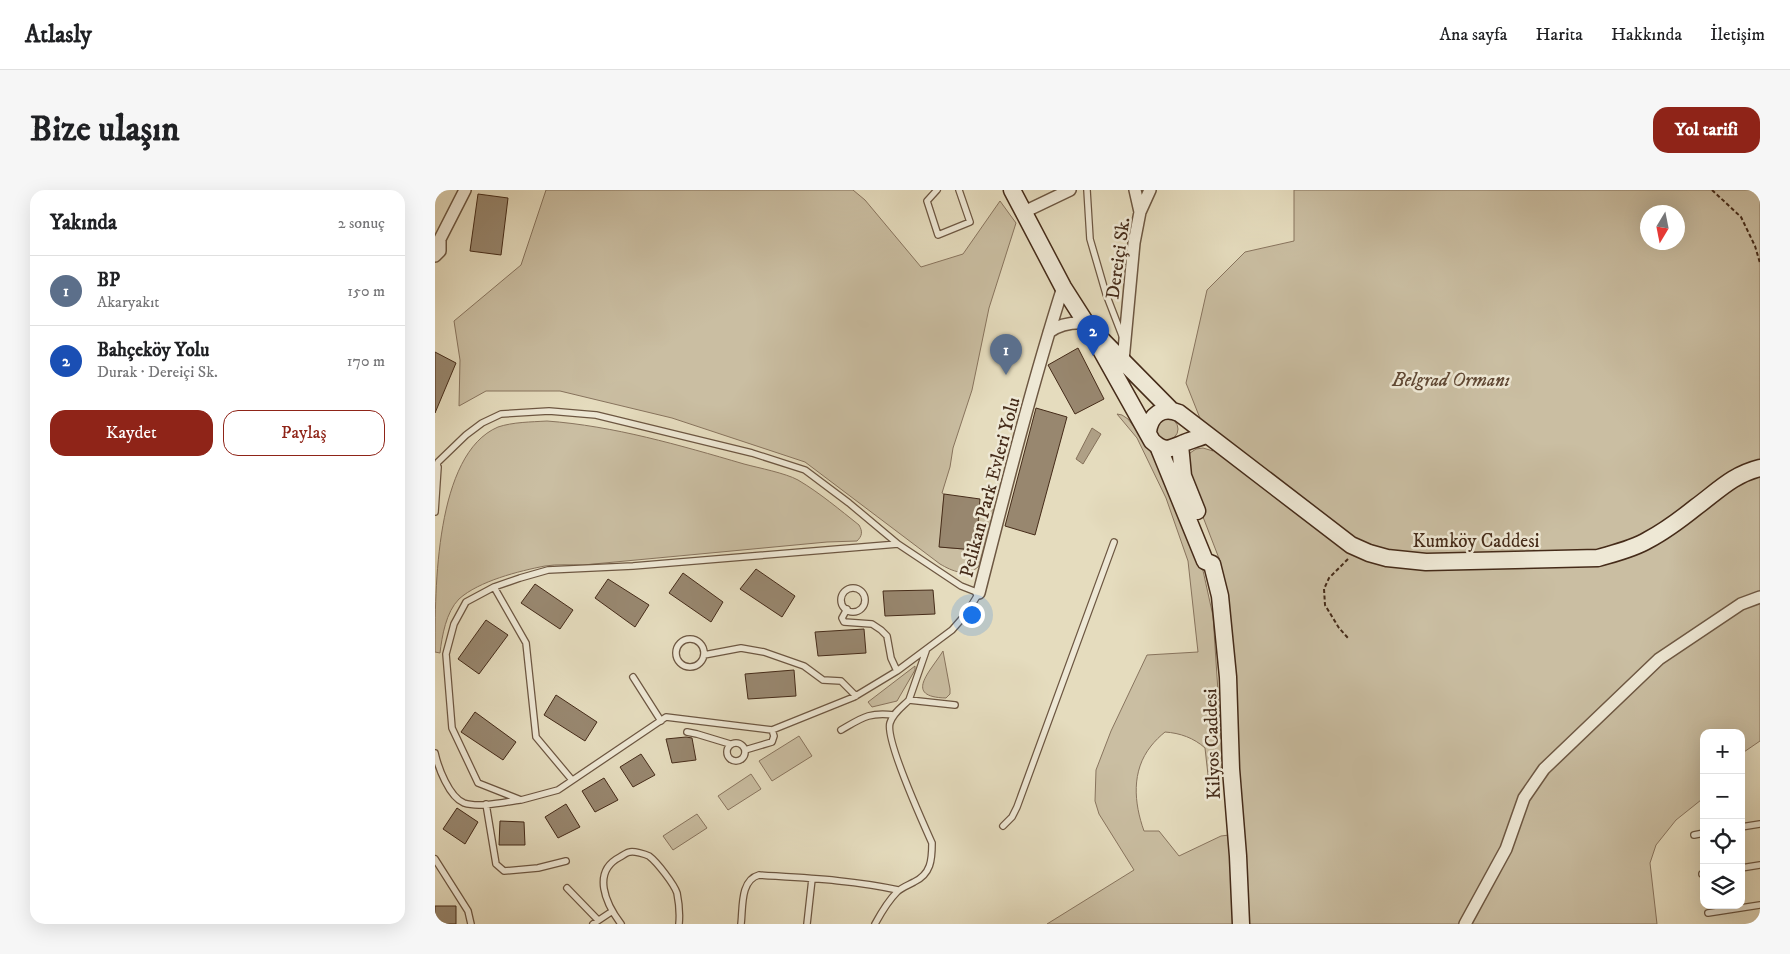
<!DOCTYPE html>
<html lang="tr">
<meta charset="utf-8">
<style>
body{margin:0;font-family:"IM FELL DW Pica",serif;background:#f6f6f6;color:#202124}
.controls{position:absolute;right:15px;bottom:15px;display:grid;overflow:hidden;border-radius:10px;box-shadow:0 5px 20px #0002}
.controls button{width:45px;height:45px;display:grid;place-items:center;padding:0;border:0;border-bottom:1px solid #e0e0e0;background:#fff;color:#202124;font:25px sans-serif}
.compass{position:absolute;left:1205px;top:15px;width:45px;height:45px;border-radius:50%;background:#fff;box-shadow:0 5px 20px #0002;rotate:190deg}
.you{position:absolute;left:536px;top:424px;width:18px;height:18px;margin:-12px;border:4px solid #fff;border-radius:50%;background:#1a73e8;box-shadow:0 0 0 8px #1a73e833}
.badge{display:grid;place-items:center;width:32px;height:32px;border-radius:50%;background:#8f2418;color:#fff;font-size:16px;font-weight:700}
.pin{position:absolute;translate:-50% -41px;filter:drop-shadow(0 1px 2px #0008)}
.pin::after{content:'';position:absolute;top:26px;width:18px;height:15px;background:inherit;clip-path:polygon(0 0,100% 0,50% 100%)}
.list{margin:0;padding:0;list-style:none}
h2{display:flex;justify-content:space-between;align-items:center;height:65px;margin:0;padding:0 20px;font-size:21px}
h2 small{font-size:16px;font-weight:400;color:#757577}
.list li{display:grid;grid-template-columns:32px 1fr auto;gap:15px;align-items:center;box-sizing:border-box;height:70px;padding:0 20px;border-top:1px solid #e0e0e0}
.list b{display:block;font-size:19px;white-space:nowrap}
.list p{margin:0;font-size:16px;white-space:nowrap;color:#757577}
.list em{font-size:16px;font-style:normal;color:#757577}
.actions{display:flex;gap:10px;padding:15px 20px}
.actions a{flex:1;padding:11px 0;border:1px solid #8f2418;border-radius:15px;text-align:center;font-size:18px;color:#8f2418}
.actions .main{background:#8f2418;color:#fff}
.icon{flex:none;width:28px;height:28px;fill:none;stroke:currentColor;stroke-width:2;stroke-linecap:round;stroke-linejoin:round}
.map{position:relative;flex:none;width:1325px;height:734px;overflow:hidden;border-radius:15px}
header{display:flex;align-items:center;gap:30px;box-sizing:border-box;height:70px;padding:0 25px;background:#fff;border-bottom:1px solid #e0e0e0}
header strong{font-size:24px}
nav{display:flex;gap:28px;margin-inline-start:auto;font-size:18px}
.intro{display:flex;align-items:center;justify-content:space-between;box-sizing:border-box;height:120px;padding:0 30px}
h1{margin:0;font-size:35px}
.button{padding:12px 22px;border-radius:15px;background:#8f2418;color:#fff;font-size:18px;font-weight:700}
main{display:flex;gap:30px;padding:0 30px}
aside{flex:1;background:#fff;border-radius:15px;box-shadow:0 5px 20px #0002}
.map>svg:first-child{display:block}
.green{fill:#cabea2;stroke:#88745e;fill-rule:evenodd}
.water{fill:#afa086;stroke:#85715a}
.building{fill:#98876f;stroke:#452b19}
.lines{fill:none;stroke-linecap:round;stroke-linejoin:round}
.lane-casing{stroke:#6d5742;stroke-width:8}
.street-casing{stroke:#6d5742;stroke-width:14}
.secondary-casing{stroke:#452b19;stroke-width:19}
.path{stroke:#452b19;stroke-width:2;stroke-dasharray:4 2.5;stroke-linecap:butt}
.lane{stroke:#eee8d5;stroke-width:5.5}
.street{stroke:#eee8d5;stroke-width:11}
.secondary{stroke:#eee8d5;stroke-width:16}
.labels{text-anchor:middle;stroke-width:5;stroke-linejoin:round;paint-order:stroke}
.street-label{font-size:19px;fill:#452b19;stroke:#eee8d5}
.park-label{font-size:19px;font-style:italic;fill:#604834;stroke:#eee8d5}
</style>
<header>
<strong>Atlasly</strong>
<nav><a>Ana sayfa</a><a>Harita</a><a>Hakkında</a><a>İletişim</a></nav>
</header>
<div class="intro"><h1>Bize ulaşın</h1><a class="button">Yol tarifi</a></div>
<main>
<aside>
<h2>Yakında<small>2 sonuç</small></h2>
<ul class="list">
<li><span class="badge" style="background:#5c6f8a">1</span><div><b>BP</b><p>Akaryakıt</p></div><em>150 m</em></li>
<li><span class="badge" style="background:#1a4fb4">2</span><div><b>Bahçeköy Yolu</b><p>Durak · Dereiçi Sk.</p></div><em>170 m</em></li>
</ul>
<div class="actions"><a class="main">Kaydet</a><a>Paylaş</a></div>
</aside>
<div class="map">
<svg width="1325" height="734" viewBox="0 0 1325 734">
<rect width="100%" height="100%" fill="#e5dcbe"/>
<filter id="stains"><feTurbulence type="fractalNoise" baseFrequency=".004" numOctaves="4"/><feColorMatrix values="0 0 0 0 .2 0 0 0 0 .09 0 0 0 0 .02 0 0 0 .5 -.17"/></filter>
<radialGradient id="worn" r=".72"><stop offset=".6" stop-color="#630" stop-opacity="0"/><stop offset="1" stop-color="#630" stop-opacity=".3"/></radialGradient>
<!-- green -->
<path class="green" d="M111,0H418L430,10L486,77L528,64L565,11L581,33L554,118L537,200L518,258L515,277L507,303L509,304L505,357L540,360L544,318L559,320L544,376C532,388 517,381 505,374L370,272L237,228L125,201H51L24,216L25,170L19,131L86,75Z
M859,0H1325V551L1306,564V543H1269V600L1266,610L1241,630L1221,655L1215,673L1222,734H814L809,634L801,601V502L793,406L785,371L753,288L752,270L755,263L761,259L768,258L778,261L751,193L772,100L810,62L859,51ZM1212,22H1242V52H1212Z
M682,224L687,225L693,229L708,249L728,283L767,376L778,426L788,577L773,585L770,558C759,548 745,543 730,542C725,546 720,551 716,556C696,581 699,613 709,641H724L744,666L786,646L794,645L798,734H612L699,680L664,624L660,611L661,580L676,541L712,465L763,462L753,371L731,308L702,248Z
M721 239a11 11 0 1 1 22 0a11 11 0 1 1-22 0Z
M112,231C179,236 244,255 309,274C324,278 350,283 363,290C385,303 405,320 424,335C428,342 427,346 422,351L392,352L148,375C136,375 122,374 110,376C84,381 44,391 24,409C11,422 7,446 5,463L0,462C0,398 0,264 63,237C78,232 96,232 112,231Z
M508,461L515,499V504L511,508C468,507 495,482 508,461Z
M480,476V480L462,511L437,517L433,512Z
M364,546L377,566L337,591L324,571Z
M316,584L326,599L293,620L283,606Z
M262,624L272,638L238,660L228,646Z"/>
<!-- water -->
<path class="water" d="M657,238L666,244L648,274L641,269Z"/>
<!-- building -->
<path class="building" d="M43,4L73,8L66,65L35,61Z
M643,158L669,209L640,224L613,175Z
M0,162L21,173L0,223Z
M601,218L632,227L600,345L570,336Z
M509,304L545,309L541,360L504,357Z
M321,379L360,406L347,427L305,399Z
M248,383L288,412L276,432L234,403Z
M173,389L214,415L200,437L160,408Z
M100,394L138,420L125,439L86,413Z
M498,400L500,424L450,426L448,401Z
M51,430L73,445L44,484L23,469Z
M429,439L431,463L383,466L380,442Z
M359,480L361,506L313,509L310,484Z
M121,505L162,532L150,551L109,525Z
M40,522L81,552L68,570L26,542Z
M251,547L257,548L261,570L237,573L231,549Z
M206,564L220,585L198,597L185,577Z
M169,588L183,610L160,622L147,601Z
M131,614L145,637L123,648L110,627Z
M22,618L43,632L30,654L8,639Z
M65,631L89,632L90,655H64Z
M0,716H21V734H0Z"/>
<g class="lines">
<defs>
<path id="lane" d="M502,0L492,11L503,45L535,32L524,0
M652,0L655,49L671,104L688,148
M0,280L3,272L31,245L47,233L66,224L114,221L161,225L317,263L370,280L414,313L463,354
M0,322L3,277
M463,354L526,396L544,403L531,424L517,440L462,481L419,507L337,540L231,527L123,600L86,610L43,593L17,538L11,464L19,434L31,412L59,397L85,388L113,380L198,376Z
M59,397L91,453L101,547L137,590
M406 410a12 12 0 1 1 24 0a12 12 0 1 1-24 0Z
M412,419L407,428L409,432L437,434L446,440L452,446L456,468L462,481
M241 463a14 14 0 1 1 28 0a14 14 0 1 1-28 0Z
M269,465L306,458L329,462L369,476L388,490L406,491L421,506
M198,487L226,531
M474,510L491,461
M406,540C427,528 433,522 459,525
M252,542L262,544L295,554
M292 562a9 9 0 1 1 18 0a9 9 0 1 1-18 0Z
M310,560L337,552L339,546L337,540
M0,563C3,577 14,607 29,613C44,618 70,612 85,610
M51,614L61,674L69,681L103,678L131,671
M568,636L577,627L582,617L679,352
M1306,637L1325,634
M1259,645L1269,643
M0,669L33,721L36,734
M1306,678L1325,675
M1267,684H1269
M132,698L163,730
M1273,723L1325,715
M158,734L176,722
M186,734C171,714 156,682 185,667C187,666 192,662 195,662C199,661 210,664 214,666C222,672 239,694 242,703C244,713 245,724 244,734
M306,734C308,718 305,690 324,685C370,688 418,690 463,700
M372,734L377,689
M440,734C446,723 453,711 462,702C467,697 474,695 479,692C496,684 497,670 497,653C488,633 450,549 455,533C458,523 467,517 474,510L520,515"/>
<path id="street" d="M700,0L705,22
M589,22L635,0
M0,66L5,61V49L30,0
M614,142C625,134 637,132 651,133
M688,171L699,53L705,22L715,0
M544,403C570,301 596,198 628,97
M1030,734L1071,659L1089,608L1109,579L1224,469L1306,414L1325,407"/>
<path id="secondary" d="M577,0L628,97L651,133L717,251C730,263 734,259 749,253C756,250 764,248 771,245
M664,147L736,220
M713,242C715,225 727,216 744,223L916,355L934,363L952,368L991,372L1163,368C1180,363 1198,359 1213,350C1230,341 1246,329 1261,317C1283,301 1297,285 1325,278
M745,255L748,286L762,321
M723,256L770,371L777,374
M777,374L785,406L793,487L796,579L803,666L806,734"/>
</defs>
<!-- lane casing -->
<use href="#lane" class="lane-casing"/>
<!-- street casing -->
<use href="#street" class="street-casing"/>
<!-- secondary casing -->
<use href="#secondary" class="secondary-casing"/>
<!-- path -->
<path class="path" d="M1277,0L1306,27L1320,56L1325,73
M913,369L894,388L889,399L890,415L904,438L913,448"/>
<!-- lane -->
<use href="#lane" class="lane"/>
<!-- street -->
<use href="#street" class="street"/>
<!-- secondary -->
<use href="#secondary" class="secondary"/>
</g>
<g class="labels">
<!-- street labels -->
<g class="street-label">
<text transform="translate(682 68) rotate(-82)" y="7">Dereiçi Sk.</text>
<text transform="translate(554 297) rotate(-75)" y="7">Pelikan Park Evleri Yolu</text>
<text x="1041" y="357">Kumköy Caddesi</text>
<text transform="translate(776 554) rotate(-92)" y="7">Kilyos Caddesi</text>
</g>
<!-- park labels -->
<g class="park-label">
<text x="1016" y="196">Belgrad Ormanı</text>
</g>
</g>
<rect width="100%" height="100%" filter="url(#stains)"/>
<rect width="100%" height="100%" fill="url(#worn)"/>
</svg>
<div class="controls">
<button>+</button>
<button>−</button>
<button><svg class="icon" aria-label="locate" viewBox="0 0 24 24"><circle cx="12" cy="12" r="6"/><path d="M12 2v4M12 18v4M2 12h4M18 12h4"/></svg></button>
<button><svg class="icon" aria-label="layers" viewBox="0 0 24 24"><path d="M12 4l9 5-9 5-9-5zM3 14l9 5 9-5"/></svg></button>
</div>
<svg class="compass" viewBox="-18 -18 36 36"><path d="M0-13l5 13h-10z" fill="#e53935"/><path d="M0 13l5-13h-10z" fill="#757577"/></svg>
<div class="you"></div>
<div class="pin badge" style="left:571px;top:185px;background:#5c6f8a">1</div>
<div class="pin badge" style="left:658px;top:166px;background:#1a4fb4">2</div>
</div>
</main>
